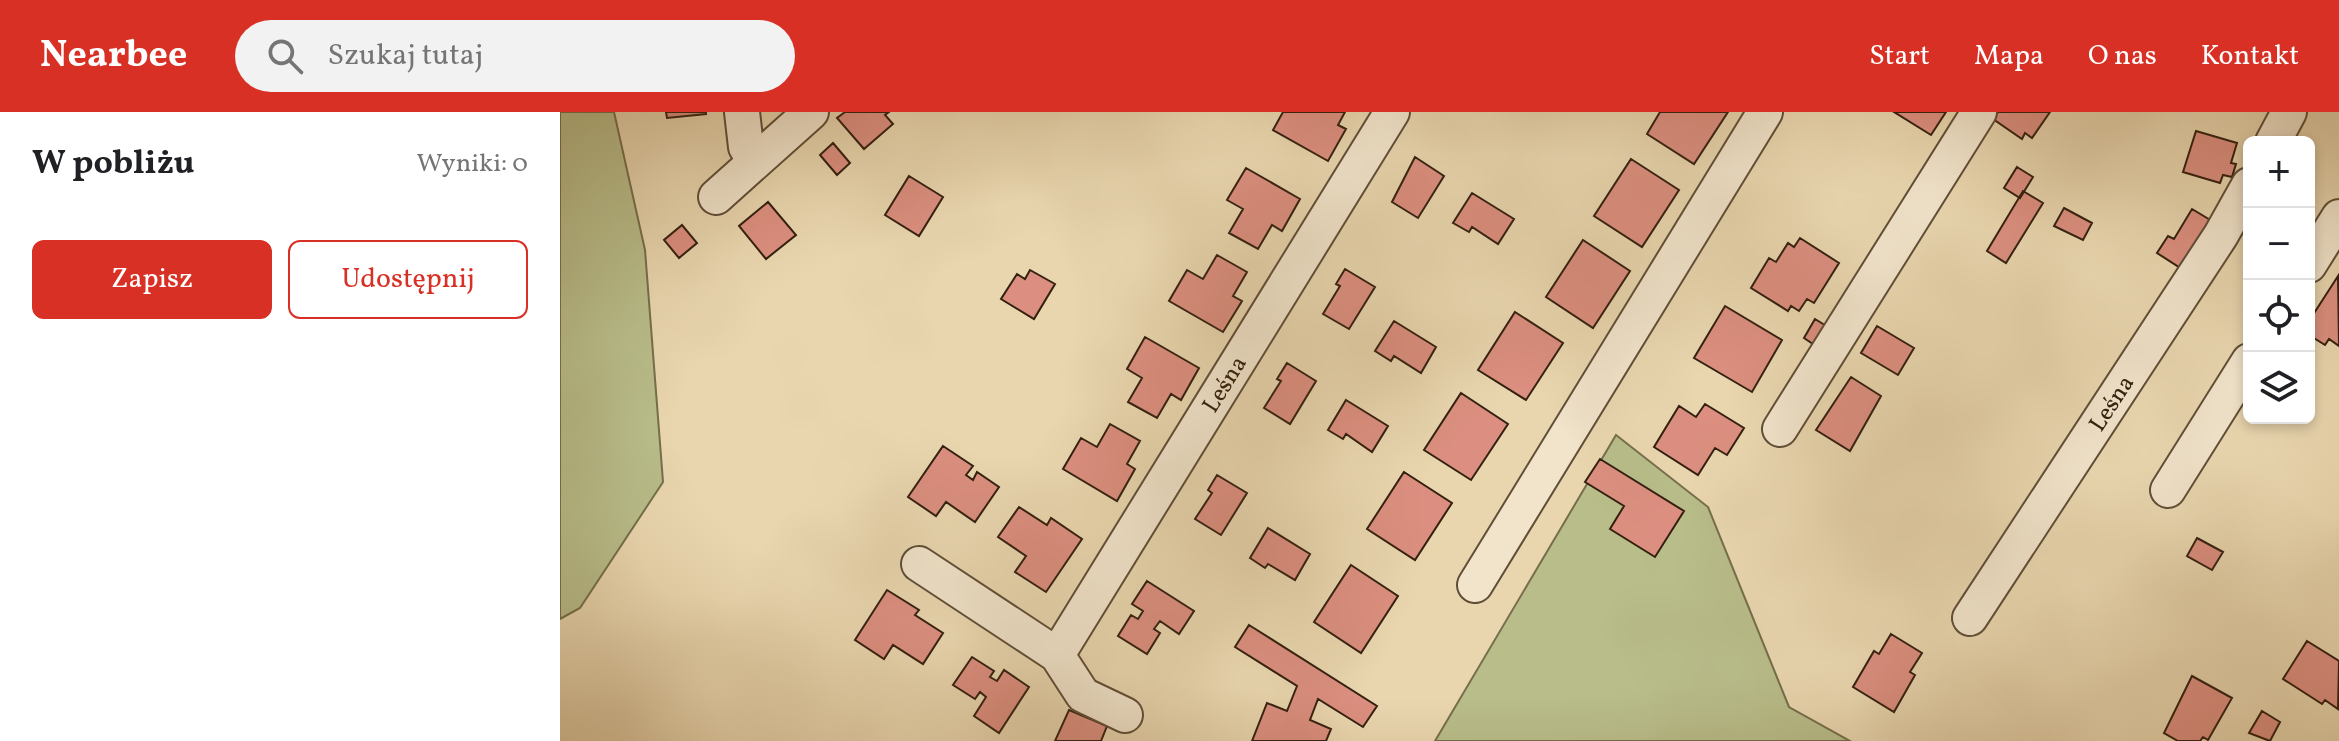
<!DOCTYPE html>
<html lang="pl">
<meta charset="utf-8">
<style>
body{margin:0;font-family:Vollkorn,serif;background:#f2f2f2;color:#202124}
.controls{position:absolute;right:24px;top:24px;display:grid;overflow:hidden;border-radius:12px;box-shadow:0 4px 12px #0003}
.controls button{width:72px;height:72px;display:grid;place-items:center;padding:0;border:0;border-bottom:2px solid #e0e0e0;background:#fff;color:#202124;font:40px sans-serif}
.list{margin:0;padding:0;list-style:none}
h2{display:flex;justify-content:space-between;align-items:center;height:104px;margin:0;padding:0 32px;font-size:34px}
h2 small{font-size:26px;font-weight:400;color:#757577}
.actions{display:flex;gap:16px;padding:24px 32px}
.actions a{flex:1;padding:18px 0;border:2px solid #d93025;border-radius:12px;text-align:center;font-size:28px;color:#d93025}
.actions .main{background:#d93025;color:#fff}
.icon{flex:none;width:44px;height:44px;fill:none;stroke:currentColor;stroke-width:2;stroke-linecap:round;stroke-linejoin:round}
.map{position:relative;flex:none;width:1779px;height:629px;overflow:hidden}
header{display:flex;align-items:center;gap:48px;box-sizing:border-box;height:112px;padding:0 40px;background:#d93025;color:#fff}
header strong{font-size:38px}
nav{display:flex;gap:44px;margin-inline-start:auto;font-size:28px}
.search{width:560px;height:72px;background:#f2f2f2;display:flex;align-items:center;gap:20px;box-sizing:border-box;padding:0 28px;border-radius:44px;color:#757577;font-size:30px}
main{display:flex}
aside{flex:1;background:#fff}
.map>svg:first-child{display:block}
.green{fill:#b8bd8a;stroke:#766e4c;stroke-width:2}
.building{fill:#dc8f80;stroke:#33200f;stroke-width:2}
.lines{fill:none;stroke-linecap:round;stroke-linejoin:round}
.minor-casing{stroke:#604e37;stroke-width:38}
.minor{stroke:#f1e4cb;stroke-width:34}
.labels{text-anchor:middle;stroke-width:6;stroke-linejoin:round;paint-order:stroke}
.street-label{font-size:24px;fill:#33200f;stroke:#f1e4cb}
</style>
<header>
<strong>Nearbee</strong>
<div class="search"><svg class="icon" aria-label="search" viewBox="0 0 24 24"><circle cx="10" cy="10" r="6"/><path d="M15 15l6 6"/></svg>Szukaj tutaj</div>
<nav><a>Start</a><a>Mapa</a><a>O nas</a><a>Kontakt</a></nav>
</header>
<main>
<aside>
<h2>W pobliżu<small>Wyniki: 0</small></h2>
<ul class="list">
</ul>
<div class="actions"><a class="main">Zapisz</a><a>Udostępnij</a></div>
</aside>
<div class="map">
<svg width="1779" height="629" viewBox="0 0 1779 629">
<rect width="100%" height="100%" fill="#e9d6af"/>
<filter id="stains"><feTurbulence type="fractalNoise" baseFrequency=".0025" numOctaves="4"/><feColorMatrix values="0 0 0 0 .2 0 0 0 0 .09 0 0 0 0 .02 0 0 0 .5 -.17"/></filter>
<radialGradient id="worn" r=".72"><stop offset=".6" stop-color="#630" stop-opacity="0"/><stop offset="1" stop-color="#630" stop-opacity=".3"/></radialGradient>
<!-- green -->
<path class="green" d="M0,0H54L85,138L103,370L20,496L0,507Z
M1056,323L1148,395L1229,595L1290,629H875Z"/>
<!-- building -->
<path class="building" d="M106,0H146V2L107,6Z
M285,0H329L325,3L333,12L304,37L277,6Z
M723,0H785L778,13L786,17L768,49L713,18Z
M1100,0H1168L1134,52L1087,22Z
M1334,0H1386L1371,23Z
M1438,0H1490L1472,26L1465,21L1462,27L1433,7Z
M1636,19L1677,31L1671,51L1676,52L1672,65L1663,63L1660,71L1623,60Z
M273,31L290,51L277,63L260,43Z
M855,45L884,64L858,106L832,90Z
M1071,47L1119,78L1082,135L1034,104Z
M1457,55L1473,65L1460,86L1444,76Z
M686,56L740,87L722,119L712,113L698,137L669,121L683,97L667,88Z
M349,64L383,85L359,124L325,103Z
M1463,79L1483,91L1446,151L1427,139Z
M912,81L954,107L938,132L912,115L909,120L893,111Z
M208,90L236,123L206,147L179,114Z
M1504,96L1532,111L1523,128L1494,114Z
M1632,97L1652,109L1622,157L1597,141L1608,124L1614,127Z
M122,113L137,131L119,146L104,128Z
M1240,126L1279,151L1254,191L1247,187L1239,199L1231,194L1228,199L1191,176L1209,146L1216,150L1228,131L1234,135Z
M1023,128L1070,159L1033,216L986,185Z
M657,143L687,160L673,184L682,189L663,220L609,189L627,158L643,167Z
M785,157L815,175L789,217L763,202L780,174L776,172Z
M470,158L495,172L474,207L441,187L457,162L465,167Z
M1778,164L1779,234L1769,227L1765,233L1749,223V209Z
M1165,194L1222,228L1192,280L1134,246Z
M955,200L1003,231L966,288L918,258Z
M1255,207L1268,215L1256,234L1244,226Z
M834,209L876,235L861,261L834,244L831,249L815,239Z
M1317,214L1354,236L1338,263L1301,241Z
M585,225L639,256L621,288L611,282L597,306L568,290L582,266L567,257Z
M727,251L756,269L730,312L704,296L721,269L717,267Z
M1291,265L1321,284L1290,339L1256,318Z
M901,281L948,312L911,368L864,338Z
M786,288L828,314L812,340L786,322L783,327L768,318Z
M1145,292L1184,316L1167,343L1155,336L1138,363L1094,335L1119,294L1136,305Z
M550,312L580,329L567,352L575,357L557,389L503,357L521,326L537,335Z
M383,334L413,354L406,363L413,368L417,360L439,375L415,410L386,390L376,404L348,385Z
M1040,347L1124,399L1095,445L1050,417L1064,394L1025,370Z
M844,360L892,391L855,448L807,417Z
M657,363L687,381L661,423L635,407L652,381L648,378Z
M459,395L487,413L491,406L522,427L486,480L455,460L466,444L438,425Z
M708,416L750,442L735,468L708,452L705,456L690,446Z
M1637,426L1663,440L1652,458L1627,444Z
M791,453L838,484L801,541L754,510Z
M587,469L634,499L619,522L600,509L594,517L600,521L587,542L558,524L571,503L578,507L583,499L572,492Z
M327,478L359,498L355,503L383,521L363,552L333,533L324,547L295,528Z
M689,513L817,594L803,615L758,587L750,608L771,617L766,629H692L707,591L727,599L737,574L675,535Z
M1331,522L1362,541L1350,560L1355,563L1334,600L1293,575L1314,539L1319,542Z
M1747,529L1779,549L1778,597L1765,588L1762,592L1723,567Z
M412,545L434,559L430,565L437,569L444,558L469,575L439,621L414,604L426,585L420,580L415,587L393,573Z
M1632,564L1672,586L1648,628L1643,625L1640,629H1618L1604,621Z
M509,598L547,614L541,629H495Z
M1702,599L1720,610L1710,629L1689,621Z"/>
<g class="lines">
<defs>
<path id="minor" d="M182,0L186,35L195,50
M1713,30L1729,0
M156,85L251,0
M1749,153L1779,105
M1220,317L1419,0
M1608,378L1689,249
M359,452L497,543L523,583L565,603
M915,473L1205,0
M1410,506L1661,123L1689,73
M497,543L832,0"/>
</defs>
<!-- minor casing -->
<use href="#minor" class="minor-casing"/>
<!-- minor -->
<use href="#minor" class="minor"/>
</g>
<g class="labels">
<!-- street labels -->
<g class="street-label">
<text transform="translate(664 272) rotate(-58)" y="8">Leśna</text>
<text transform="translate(1551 291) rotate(-57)" y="8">Leśna</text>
</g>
</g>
<rect width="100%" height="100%" filter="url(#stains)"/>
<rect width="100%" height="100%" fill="url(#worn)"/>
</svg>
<div class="controls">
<button>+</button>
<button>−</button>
<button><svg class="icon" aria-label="locate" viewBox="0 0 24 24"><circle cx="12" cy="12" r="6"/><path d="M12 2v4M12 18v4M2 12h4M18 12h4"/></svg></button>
<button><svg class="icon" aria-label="layers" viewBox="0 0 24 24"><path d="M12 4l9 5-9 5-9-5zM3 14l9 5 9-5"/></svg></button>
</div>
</div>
</main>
